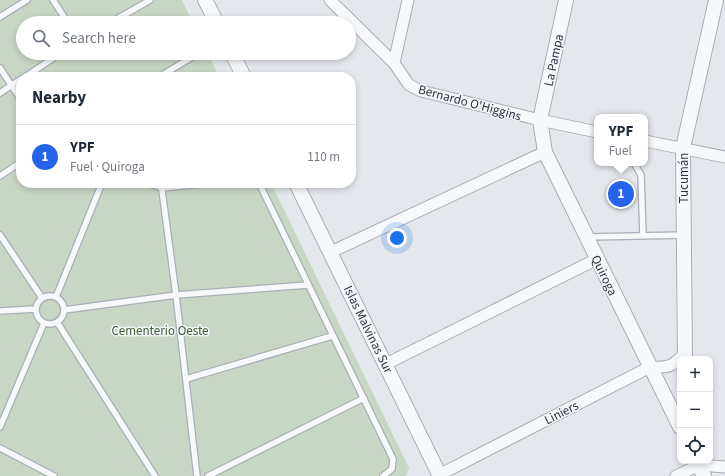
<!DOCTYPE html>
<meta charset="utf-8">
<style>
body{margin:0;font-family:"Source Sans 3",sans-serif;background:#f2f2f3;color:#1f2937}
.controls{position:absolute;right:12px;bottom:12px;display:grid;overflow:hidden;border-radius:8px;box-shadow:0 2px 6px #0003}
.controls button{width:36px;height:36px;display:grid;place-items:center;padding:0;border:0;border-bottom:1px solid #e0e1e3;background:#fff;color:#1f2937;font:20px sans-serif}
.you{position:absolute;left:397px;top:238px;width:14px;height:14px;margin:-10px;border:3px solid #fff;border-radius:50%;background:#1a73e8;box-shadow:0 0 0 6px #1a73e833}
.badge{display:grid;place-items:center;width:26px;height:26px;border-radius:50%;background:#2563eb;color:#fff;font-size:13px;font-weight:700}
.pin{position:absolute;translate:-50% -50%;border:2px solid #fff;box-shadow:0 1px 4px #0006}
.popup{position:absolute;left:594px;top:114px;width:54px;height:52px;box-sizing:border-box;display:grid;place-content:center;border-radius:8px;background:#fff;filter:drop-shadow(0 1px 3px #0005);font-size:13px;white-space:nowrap;color:#747a83}
.popup b{font-size:15px;color:#1f2937}
.popup::after{content:'';position:absolute;left:50%;top:100%;margin-left:-8px;border:8px solid transparent;border-top-color:#fff}
.list{margin:0;padding:0;list-style:none}
h2{display:flex;justify-content:space-between;align-items:center;height:52px;margin:0;padding:0 16px;font-size:17px}
h2 small{font-size:13px;font-weight:400;color:#747a83}
.list li{display:grid;grid-template-columns:26px 1fr auto;gap:12px;align-items:center;box-sizing:border-box;height:64px;padding:0 16px;border-top:1px solid #e0e1e3}
.list b{display:block;font-size:15px;white-space:nowrap}
.list p{margin:0;font-size:13px;white-space:nowrap;color:#747a83}
.list em{font-size:13px;font-style:normal;color:#747a83}
.icon{flex:none;width:22px;height:22px;fill:none;stroke:currentColor;stroke-width:2;stroke-linecap:round;stroke-linejoin:round}
.map{position:relative;flex:none;width:725px;height:476px;overflow:hidden}
.search{position:absolute;background:#fff;box-shadow:0 2px 6px #0003;left:16px;top:16px;width:340px;height:44px;display:flex;align-items:center;gap:10px;box-sizing:border-box;padding:0 14px;border-radius:22px;color:#747a83;font-size:15px}
.panel{position:absolute;background:#fff;box-shadow:0 2px 6px #0003;left:16px;top:72px;width:340px;height:116px;border-radius:16px}
.map>svg:first-child{display:block}
.green{fill:#c9d6c5}
.lines{fill:none;stroke-linecap:round;stroke-linejoin:round}
.service-casing{stroke:#a9aeb7;stroke-width:8}
.minor-casing{stroke:#a9aeb7;stroke-width:13}
.tertiary-casing{stroke:#a9aeb7;stroke-width:16}
.service{stroke:#f7f8fa;stroke-width:5.5}
.minor{stroke:#f7f8fa;stroke-width:11}
.tertiary{stroke:#f7f8fa;stroke-width:14}
.labels{text-anchor:middle;stroke-width:3;stroke-linejoin:round;paint-order:stroke}
.street-label{font-size:13px;fill:#2b3445;stroke:#f4f6f9}
.park-label{font-size:13px;fill:#3f6138;stroke:#f4f6f9}
</style>
<div class="map">
<svg width="725" height="476" viewBox="0 0 725 476">
<rect width="100%" height="100%" fill="#e4e7ec"/>
<!-- green -->
<path class="green" d="M0,0H182L193,23H23V53H208L219,77H21V183H271L409,468L406,476H0Z"/>
<g class="lines">
<defs>
<path id="service" d="M53,0L68,23
M0,17L27,0
M110,23L150,0
M0,68L21,100
M25,77L61,53
M159,77L197,54
M0,93L21,79
M634,163L641,175L643,236
M0,176L21,162
M147,183L162,188L211,183
M161,183L176,295L197,476
M259,183L393,459L392,469L383,476
M0,235L42,298
M589,237L684,235
M36 310a14 14 0 1 1 28 0a14 14 0 1 1-28 0Z
M56,297L102,183
M64,310L176,295L308,285
M0,311L35,309
M57,322L155,476
M186,379L332,336
M0,427L44,323
M0,448L54,476
M208,476L364,398"/>
<path id="minor" d="M330,0L394,63L409,85L421,91L540,120L597,132
M394,63L408,0
M645,141L725,157
M331,252L545,152
M386,364L597,259
M437,476L650,367C669,368 672,367 685,353
M676,476L699,465L725,467"/>
<path id="tertiary" d="M205,0L217,23
M566,0L540,120L545,152L680,427
M232,53L244,77
M296,183L440,476
M685,359L683,148L716,0
M697,461L704,476"/>
</defs>
<!-- service casing -->
<use href="#service" class="service-casing"/>
<!-- minor casing -->
<use href="#minor" class="minor-casing"/>
<!-- tertiary casing -->
<use href="#tertiary" class="tertiary-casing"/>
<!-- service -->
<use href="#service" class="service"/>
<!-- minor -->
<use href="#minor" class="minor"/>
<!-- tertiary -->
<use href="#tertiary" class="tertiary"/>
</g>
<g class="labels">
<!-- street labels -->
<g class="street-label">
<text transform="translate(553 60) rotate(-78)" y="5">La Pampa</text>
<text transform="translate(470 102) rotate(15)" y="5">Bernardo O'Higgins</text>
<text transform="translate(683 178) rotate(-90)" y="5">Tucumán</text>
<text transform="translate(605 275) rotate(64)" y="5">Quiroga</text>
<text transform="translate(369 329) rotate(64)" y="5">Islas Malvinas Sur</text>
<text transform="translate(561 412) rotate(-27)" y="5">Liniers</text>
</g>
<!-- park labels -->
<g class="park-label">
<text x="160" y="335">Cementerio Oeste</text>
</g>
</g>
</svg>
<div class="controls">
<button>+</button>
<button>−</button>
<button><svg class="icon" aria-label="locate" viewBox="0 0 24 24"><circle cx="12" cy="12" r="6"/><path d="M12 2v4M12 18v4M2 12h4M18 12h4"/></svg></button>
</div>
<div class="you"></div>
<div class="pin badge" style="left:621px;top:194px">1</div>
<div class="popup"><b>YPF</b>Fuel</div>
<div class="search"><svg class="icon" aria-label="search" viewBox="0 0 24 24"><circle cx="10" cy="10" r="6"/><path d="M15 15l6 6"/></svg>Search here</div>
<section class="panel">
<h2>Nearby<small></small></h2>
<ul class="list">
<li><span class="badge">1</span><div><b>YPF</b><p>Fuel · Quiroga</p></div><em>110 m</em></li>
</ul>
</section>
</div>
